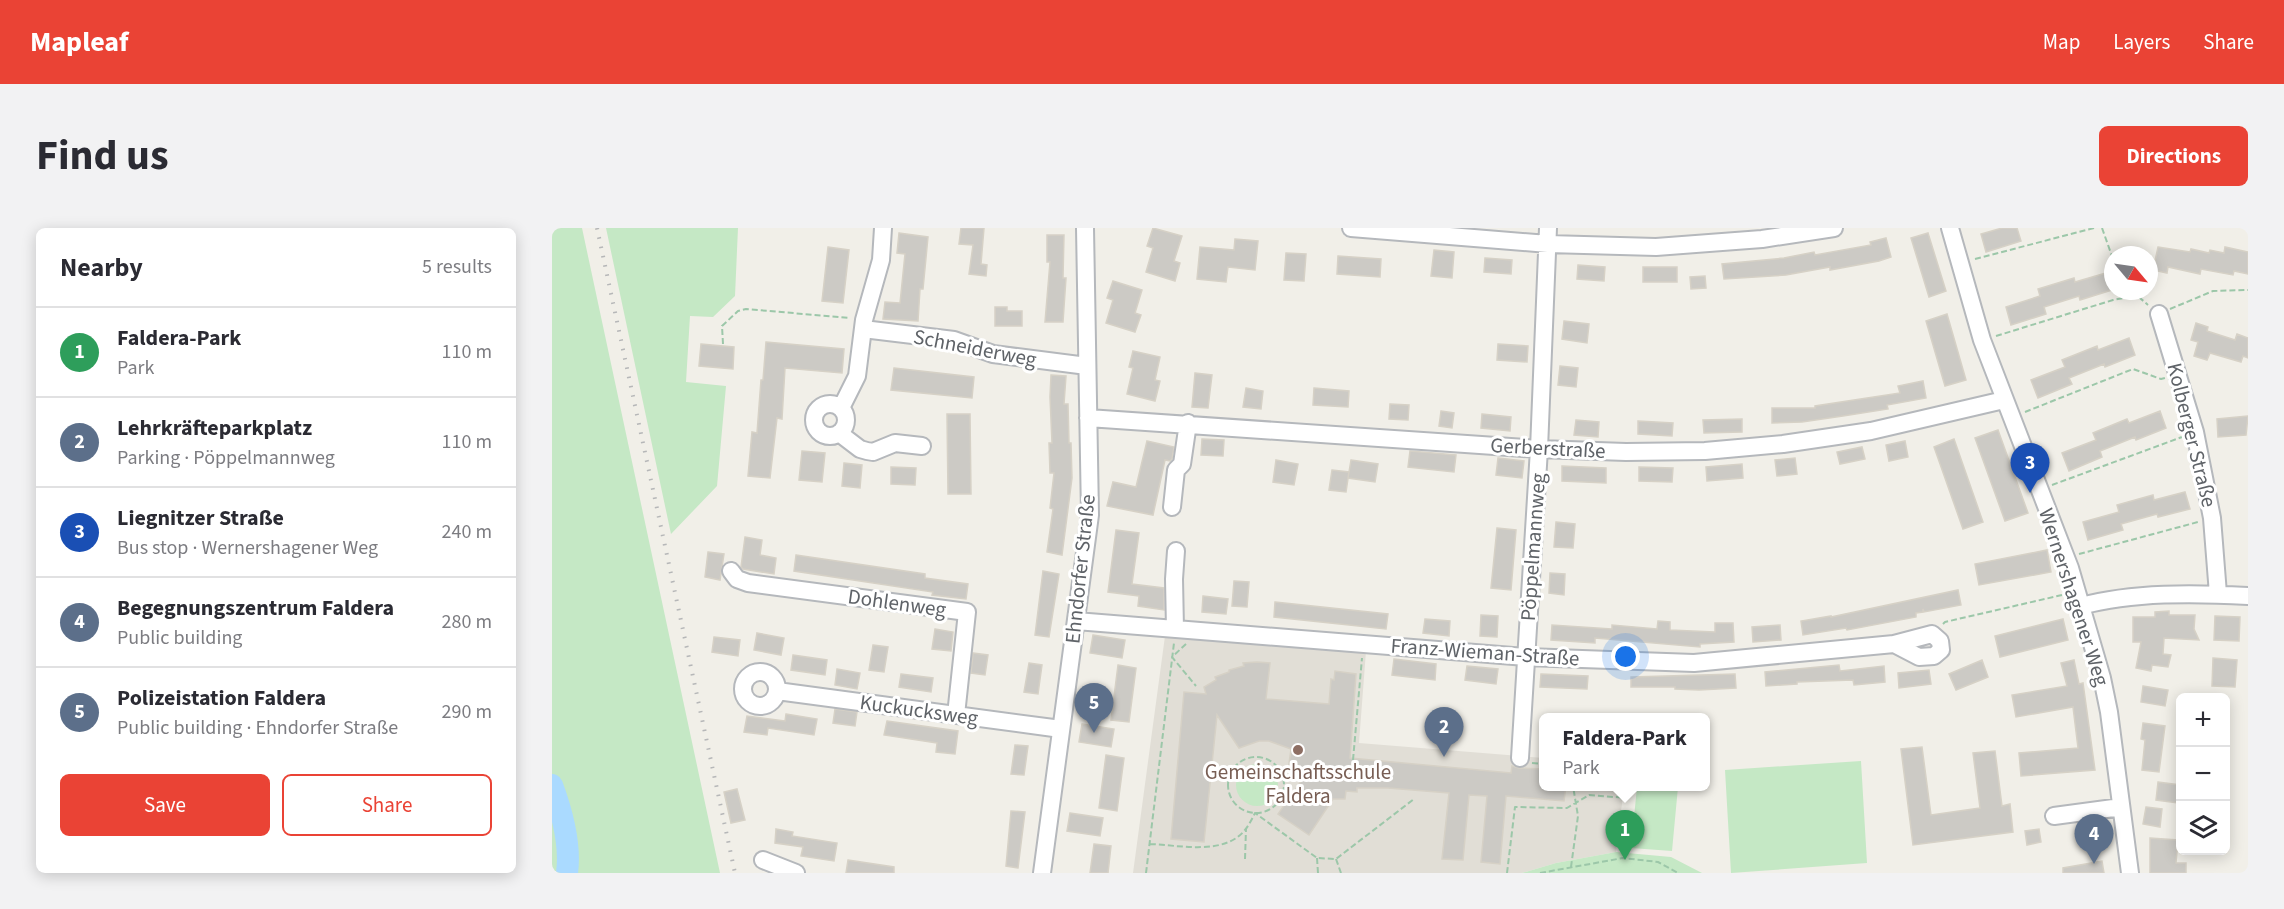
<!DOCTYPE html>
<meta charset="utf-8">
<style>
body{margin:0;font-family:"Source Sans 3",sans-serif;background:#f2f2f3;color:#2b2b33}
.controls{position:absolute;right:18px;bottom:18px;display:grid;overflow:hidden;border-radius:9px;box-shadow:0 3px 15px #0003}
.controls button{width:54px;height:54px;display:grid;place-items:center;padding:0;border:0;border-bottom:2px solid #e1e1e2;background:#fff;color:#2b2b33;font:30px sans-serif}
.compass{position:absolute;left:1552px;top:18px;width:54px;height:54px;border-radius:50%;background:#fff;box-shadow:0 3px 15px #0003;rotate:119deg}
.you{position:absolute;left:1074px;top:429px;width:21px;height:21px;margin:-15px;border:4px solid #fff;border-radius:50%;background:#1a73e8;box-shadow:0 0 0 9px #1a73e833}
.badge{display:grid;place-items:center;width:39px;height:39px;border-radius:50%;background:#ea4335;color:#fff;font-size:20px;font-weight:700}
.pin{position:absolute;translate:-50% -50px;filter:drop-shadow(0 2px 3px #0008)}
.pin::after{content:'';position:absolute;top:32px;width:21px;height:18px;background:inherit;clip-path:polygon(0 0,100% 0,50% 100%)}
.popup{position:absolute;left:987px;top:485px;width:171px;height:78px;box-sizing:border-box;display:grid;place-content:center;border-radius:9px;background:#fff;filter:drop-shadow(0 2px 4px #0005);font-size:20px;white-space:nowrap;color:#7c7c81}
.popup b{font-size:22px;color:#2b2b33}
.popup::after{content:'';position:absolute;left:50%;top:100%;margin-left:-12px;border:12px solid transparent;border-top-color:#fff}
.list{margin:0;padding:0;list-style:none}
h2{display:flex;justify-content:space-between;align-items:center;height:78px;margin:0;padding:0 24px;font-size:26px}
h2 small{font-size:20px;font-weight:400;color:#7c7c81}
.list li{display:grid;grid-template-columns:39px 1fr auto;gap:18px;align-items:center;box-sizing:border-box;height:90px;padding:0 24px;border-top:2px solid #e1e1e2}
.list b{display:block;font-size:22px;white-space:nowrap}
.list p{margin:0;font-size:20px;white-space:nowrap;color:#7c7c81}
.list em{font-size:20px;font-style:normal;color:#7c7c81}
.actions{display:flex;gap:12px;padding:18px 24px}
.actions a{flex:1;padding:14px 0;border:2px solid #ea4335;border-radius:9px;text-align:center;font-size:21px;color:#ea4335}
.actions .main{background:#ea4335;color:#fff}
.icon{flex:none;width:33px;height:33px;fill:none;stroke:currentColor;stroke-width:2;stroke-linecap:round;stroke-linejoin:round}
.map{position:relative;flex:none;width:1696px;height:645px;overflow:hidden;border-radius:9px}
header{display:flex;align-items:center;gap:36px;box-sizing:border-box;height:84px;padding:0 30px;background:#ea4335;color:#fff}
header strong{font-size:28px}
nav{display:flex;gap:33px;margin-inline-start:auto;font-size:21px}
.intro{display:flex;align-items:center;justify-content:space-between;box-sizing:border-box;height:144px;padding:0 36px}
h1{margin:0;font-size:42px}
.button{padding:15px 27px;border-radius:9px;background:#ea4335;color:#fff;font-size:21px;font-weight:700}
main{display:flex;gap:36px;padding:0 36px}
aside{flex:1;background:#fff;border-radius:9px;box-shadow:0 3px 15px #0003}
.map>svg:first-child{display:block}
.education{fill:#e1ded6}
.green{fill:#c5e8c5}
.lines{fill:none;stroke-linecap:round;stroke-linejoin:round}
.river{stroke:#aadaff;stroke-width:22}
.building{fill:#cccac5;stroke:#d6d1c6;stroke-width:1.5}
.minor-casing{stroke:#b5b8bc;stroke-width:20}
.path{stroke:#9cc7a9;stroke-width:2;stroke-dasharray:6 3;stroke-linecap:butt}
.minor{stroke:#fff;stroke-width:16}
.rail{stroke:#b6b7b8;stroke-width:4;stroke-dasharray:1.5 8;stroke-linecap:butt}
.education-dot{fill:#8d6e63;stroke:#fff;stroke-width:2}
.labels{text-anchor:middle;stroke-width:6;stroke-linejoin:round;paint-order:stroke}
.street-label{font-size:21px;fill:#5f6368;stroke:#fff}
.education-label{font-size:21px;fill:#785e54;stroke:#fff}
</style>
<header>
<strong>Mapleaf</strong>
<nav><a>Map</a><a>Layers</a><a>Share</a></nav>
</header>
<div class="intro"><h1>Find us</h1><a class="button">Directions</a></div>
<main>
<aside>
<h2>Nearby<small>5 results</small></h2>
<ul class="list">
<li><span class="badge" style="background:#2e9e5b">1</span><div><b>Faldera-Park</b><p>Park</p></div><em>110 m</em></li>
<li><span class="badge" style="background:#5c6f8a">2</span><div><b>Lehrkräfteparkplatz</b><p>Parking · Pöppelmannweg</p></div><em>110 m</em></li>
<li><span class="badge" style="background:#1a4fb4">3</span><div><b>Liegnitzer Straße</b><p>Bus stop · Wernershagener Weg</p></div><em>240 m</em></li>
<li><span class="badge" style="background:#5c6f8a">4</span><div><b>Begegnungszentrum Faldera</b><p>Public building</p></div><em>280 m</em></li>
<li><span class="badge" style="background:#5c6f8a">5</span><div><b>Polizeistation Faldera</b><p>Public building · Ehndorfer Straße</p></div><em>290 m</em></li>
</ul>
<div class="actions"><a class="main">Save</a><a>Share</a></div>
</aside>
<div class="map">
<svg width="1696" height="645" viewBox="0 0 1696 645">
<rect width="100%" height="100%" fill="#f1efe8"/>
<!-- education -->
<path class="education" d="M613,408L814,423L807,515L992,530V558L1072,559L1064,624L1004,635L970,645H581Z"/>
<!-- green -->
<path class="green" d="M0,0H30L168,645H0Z
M54,0H186L183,68L161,89L138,88L134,154L174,158L165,258L119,306Z
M1309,533L1315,635L1179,645L1173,542Z
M684 557a21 21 0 1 1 42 0a21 21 0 1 1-42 0Z
M1085,559H1126L1120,623L1079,620Z
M1064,624L1119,629L1150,645H970L1004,635Z"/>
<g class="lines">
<!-- river -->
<path class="river" d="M0,557C10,584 19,616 15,645"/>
</g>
<!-- building -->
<path class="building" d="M409,0H432L429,36L435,37L434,48L417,46L421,17L407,16Z
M601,0L630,8L622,33L628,35L623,53L594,44L601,20L595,18Z
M1450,0H1465L1469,13L1434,24L1429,6Z
M347,5L376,9L371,61H368L366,93L331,91L333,74L348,75L353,26L345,25Z
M1376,5L1394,63L1377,69L1359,10Z
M495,7H512L511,50H514L511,94H493L498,34H495Z
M1334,10L1339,29L1327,33L1278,42V39L1234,47L1172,51L1170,36L1232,30L1262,24L1263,27L1319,17L1318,14Z
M683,11L706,13L703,42L676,39L674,54L645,51L648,19L682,22Z
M276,19L297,22L291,75L270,73Z
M1606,19L1638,24L1639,21L1657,25L1658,22L1672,25L1673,19L1696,24V46L1682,43L1681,47L1649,41L1648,46L1616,39L1615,45L1601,42Z
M882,22L902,24L900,50L879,48Z
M734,25L754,26L752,53L732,52Z
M786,28L829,31L828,49L785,46Z
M933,30L960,32L959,46L932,44Z
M1026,37L1053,39L1052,53L1025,51Z
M1091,39H1125V54H1091Z
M1554,45L1560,62L1528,72L1527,68L1492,79L1494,86L1459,97L1454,79L1488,68L1486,61L1522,50L1523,54Z
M1153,48L1154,60L1139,61L1138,49Z
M561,53L590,62L583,85L589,87L583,104L554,95L561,72L555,70Z
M443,79H455V83H470V98H443Z
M1395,86L1414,152L1393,158L1374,93Z
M1012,93L1037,96L1035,115L1010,111Z
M1644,95L1656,99L1655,103L1683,112L1685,106L1696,110V130L1691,128L1689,134L1658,125L1655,132L1642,128L1646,114L1639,112Z
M1577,110L1583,127L1553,139L1552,136L1517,150L1520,156L1486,170L1479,152L1513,139L1510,132L1545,118L1546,122Z
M214,114L292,121L290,145L233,140L230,191L225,190L218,250L196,248L200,204L205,205L209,152H211Z
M149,116L182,119L181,141L147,138Z
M946,116L976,118L975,134L945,132Z
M581,123L608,129L603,152L608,153L603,173L575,166L581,140L577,139Z
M1008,138L1026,140L1024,159L1006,157Z
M342,140L422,149L420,170L339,162Z
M643,145L660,147L656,180L640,179Z
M499,147L514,148L512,176H516L517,215H519L520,250L510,327L495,324L501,281L498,280L502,245H498L497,215H500L498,169Z
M1371,153L1374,170L1335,177L1336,181L1291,188L1250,194L1220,195V180H1263V178L1348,165L1346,158Z
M694,160L711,163L709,181L691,179Z
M762,160L797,163L796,179L761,177Z
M838,176L857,177L856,192L837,191Z
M889,183L902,185L900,200L887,198Z
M1608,183L1614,200L1584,212L1583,209L1548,223L1550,229L1517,243L1510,225L1544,212L1541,205L1575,191L1577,195Z
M395,186H418L419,266H396Z
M930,186L959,189L958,203L929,200Z
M1696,188L1694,207L1666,209L1665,191Z
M1190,191V204L1152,205L1151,192Z
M1024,192L1047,194L1046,209L1022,207Z
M1086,193L1121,195L1120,208L1086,206Z
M1446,202L1476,285L1453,293L1423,210Z
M650,211L672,212L671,228L649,227Z
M1402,211L1431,294L1411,301L1382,219Z
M595,213L622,219L620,231L618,233L613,232L601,287L555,278L561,254L584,259Z
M1353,213L1356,229L1337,233L1334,217Z
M1310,219L1313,231L1288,236L1285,224Z
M250,223L273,225L270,254L247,252Z
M858,223L904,227L902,244L856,239Z
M946,230L972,233L970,250L944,247Z
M1243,230L1245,246L1225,248L1223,232Z
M724,232L746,236L742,257L721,254Z
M799,232L826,236L823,254L796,250Z
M292,235L310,237L308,260L290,258Z
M1190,236L1191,250L1155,253L1154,239Z
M1010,238L1054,240V255L1010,253Z
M339,239L364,240L363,257L339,256Z
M1087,239L1121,240L1120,254L1087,253Z
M780,242L797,244L794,264L777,262Z
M1633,264L1638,281L1606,289L1605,286L1569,296L1571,302L1536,312L1531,294L1567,284L1565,277L1601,267L1602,272Z
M1004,294L1023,296L1021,320L1002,319Z
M945,300L964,302L959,362L939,360Z
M564,302L587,305L580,356L612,360V382L586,378L587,368L556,364Z
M193,309L210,312L208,327L224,330L222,346L191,341L189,339Z
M1495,322L1499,344L1427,357L1423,336Z
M156,324L172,326L168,352L153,349Z
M244,327L373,346V350L416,356L414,371L380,367L381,364L242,343Z
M491,343L507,346L497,409L483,407Z
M998,345L1013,346L1012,367L997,365Z
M682,353L697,354L695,379L680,378Z
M1406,362L1409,377L1372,384L1371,381V384L1364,385V389L1295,402L1294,400L1251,407L1249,393L1279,388V389Z
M651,368L676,371L674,386L650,384Z
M723,374L836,386L834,401L722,389Z
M1617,383V387H1643L1642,401L1647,412L1612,410L1611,426L1619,427L1616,439L1600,437L1599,443L1584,440L1589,414H1581V389H1603V384Z
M929,387L946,388L945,409L928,408Z
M1663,388L1688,389L1687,413L1662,412Z
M873,391L898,393L897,408L871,405Z
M1511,391L1516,412L1448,429L1443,408Z
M1106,393L1118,394V402L1163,404V395H1181L1182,414L1148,416V419L1043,410V415L999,412L1000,397L1060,401V397L1105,401Z
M1228,397L1229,412L1201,414L1200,399Z
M383,401L401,404L399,423L380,421Z
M205,405L232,410L229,427L202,422Z
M541,407L573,412L570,430L538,425Z
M162,409L188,412L186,428L160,424Z
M321,417L336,419L332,444L317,442Z
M421,425L436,427L433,447L419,445Z
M241,427L275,432L273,447L239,442Z
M1661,430L1685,432L1683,459L1660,458Z
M842,431L884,436L883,452L840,447Z
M1430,432L1436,449L1404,462L1397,446Z
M1522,432L1527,456L1531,455L1543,542L1469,548L1467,525L1526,520L1521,479L1464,489L1460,467L1515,458L1509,435Z
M705,434L718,435L714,471L777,476L779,451L782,452L783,443L804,446L798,530L959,545L960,538L967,540L992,541V558H1014L1012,573L954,568L948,636L929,634L935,568L917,567L911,632L890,631L897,565L836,560H805V564L794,563L793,571H781L757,607L726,586L750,552L736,543L739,521L717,513H707L687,520L665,487L652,614L619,611L632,464L654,466L652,459L664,452L663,449L677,444V442L692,438L691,435Z
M477,435L490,437L486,466L472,464Z
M566,437L584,440L577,494L559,492Z
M1287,437L1288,443L1332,438L1333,454L1302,457L1301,452L1245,454V456L1214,458L1213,444Z
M915,438L946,441L944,456L913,452Z
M285,441L308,445L305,461L283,457Z
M1377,442L1379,456L1347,460L1346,445Z
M349,446L381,450L379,464L347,459Z
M989,446L1036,448L1035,461L988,459Z
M1183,446L1184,460L1147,462L1123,461V459H1079V449Z
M1591,458L1616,462L1613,478L1589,474Z
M283,481L305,484L303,498L281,495Z
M234,486L265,491L262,507L216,500L215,507L192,504L195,488L233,493Z
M335,493L406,503L403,526L384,524L385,515L332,507Z
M1591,495L1613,498L1607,544L1590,542L1593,512L1589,511Z
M530,496L562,501L559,519L527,514Z
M463,517L476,518L472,547L459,546Z
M1370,519L1379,587L1428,580L1421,525L1443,523L1450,578L1458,576L1461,604L1361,617L1349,521Z
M554,527L572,530L565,583L547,580Z
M1606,554L1628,557L1626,575L1604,572Z
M185,561L193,592L179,595L172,564Z
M1594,579L1610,581L1608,599L1591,596Z
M459,583L473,584L466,640L454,638Z
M518,585L551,590L548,608L515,603Z
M224,601L241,604L240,608L285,615L282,633L249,628L251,619L223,615Z
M1487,601L1489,614L1475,617L1473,603Z
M1598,610L1626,612L1624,635H1634V645H1598Z
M542,616L559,618L556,645H538Z
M296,632L342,639V645H294Z
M1550,633L1552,645H1511V640Z"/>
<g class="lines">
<defs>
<path id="minor" d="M799,0L996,16L1104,19L1210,11L1282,0
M1398,0L1430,112L1518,340L1550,450L1557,484L1578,645
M1607,86L1643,204L1660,290L1666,366
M311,101L402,112L441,126L535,138
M262 192a16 16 0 1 1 32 0a16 16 0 1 1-32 0Z
M289,180L305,148L312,92L329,32L331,0
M536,190L987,221L1074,224L1153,223L1231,216L1319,203L1452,172
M287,205L308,221L315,223L321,224L343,215L370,218
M620,279L624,242L630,236L636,195
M179,343L185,351L196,355L415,384L404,487
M1529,378C1581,364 1643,365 1696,368
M524,393L974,429L1142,435L1342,416L1367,429L1382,428L1389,422L1388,413L1380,406L1342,416
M623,401L622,351L624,323
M191 461a17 17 0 1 1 34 0a17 17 0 1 1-34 0Z
M225,463L509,501
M968,530L987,221L996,0
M1502,588L1569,579
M211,632L244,645
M490,645L538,287L533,0"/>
</defs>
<!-- minor casing -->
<use href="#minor" class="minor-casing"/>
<!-- path -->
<path class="path" d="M1550,0L1561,31
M1423,31L1542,0
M1580,63L1596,77
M1618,81L1661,63L1696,62
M1444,108L1561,72L1583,68
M171,116L170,98L186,83L194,81L298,90
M1473,184L1581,141L1609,151L1613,150
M1500,257L1630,209
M1527,326L1646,294
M1391,396L1393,394L1510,367
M634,416L620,429L644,458
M676 557a28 28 0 1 1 56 0a28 28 0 1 1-56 0Z
M801,532L810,430
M980,535L992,536
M598,616C627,617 672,628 693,602C697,597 700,591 703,585L765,630L784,631L862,571
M765,630L766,645
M693,631L694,601
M784,631L789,645
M1019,639L1026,588L1021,558
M594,645L622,415
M955,645L963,579L1015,580L1037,567L1075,570
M988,645L1071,630L1106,634L1126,645"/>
<!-- minor -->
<use href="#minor" class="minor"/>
<!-- rail -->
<path class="rail" d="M45,0L183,645"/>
</g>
<!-- markers -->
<circle class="education-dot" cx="746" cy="522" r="6"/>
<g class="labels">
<!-- street labels -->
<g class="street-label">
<text transform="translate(423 120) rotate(11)" y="7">Schneiderweg</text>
<text transform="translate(1640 207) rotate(76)" y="7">Kolberger Straße</text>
<text transform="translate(996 220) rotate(3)" y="7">Gerberstraße</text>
<text transform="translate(981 319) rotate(-86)" y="7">Pöppelmannweg</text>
<text transform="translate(528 341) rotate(-84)" y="7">Ehndorfer Straße</text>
<text transform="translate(1522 369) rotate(72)" y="7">Wernershagener Weg</text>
<text transform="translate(345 375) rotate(8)" y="7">Dohlenweg</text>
<text transform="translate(933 424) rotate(4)" y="7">Franz-Wieman-Straße</text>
<text transform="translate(367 482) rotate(8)" y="7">Kuckucksweg</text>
</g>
<!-- education labels -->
<g class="education-label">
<text x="746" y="551">Gemeinschaftsschule<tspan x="746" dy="24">Faldera</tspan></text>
</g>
</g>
</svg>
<div class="controls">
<button>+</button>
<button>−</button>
<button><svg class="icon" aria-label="layers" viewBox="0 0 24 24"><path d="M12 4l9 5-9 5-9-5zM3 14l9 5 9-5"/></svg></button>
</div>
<svg class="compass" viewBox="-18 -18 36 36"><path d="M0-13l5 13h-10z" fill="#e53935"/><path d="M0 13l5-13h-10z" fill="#7c7c81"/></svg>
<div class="you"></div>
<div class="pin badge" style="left:1073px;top:632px;background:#2e9e5b">1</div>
<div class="popup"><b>Faldera-Park</b>Park</div>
<div class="pin badge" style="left:892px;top:529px;background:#5c6f8a">2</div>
<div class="pin badge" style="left:1478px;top:265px;background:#1a4fb4">3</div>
<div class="pin badge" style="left:1542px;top:636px;background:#5c6f8a">4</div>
<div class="pin badge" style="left:542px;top:505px;background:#5c6f8a">5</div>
</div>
</main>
